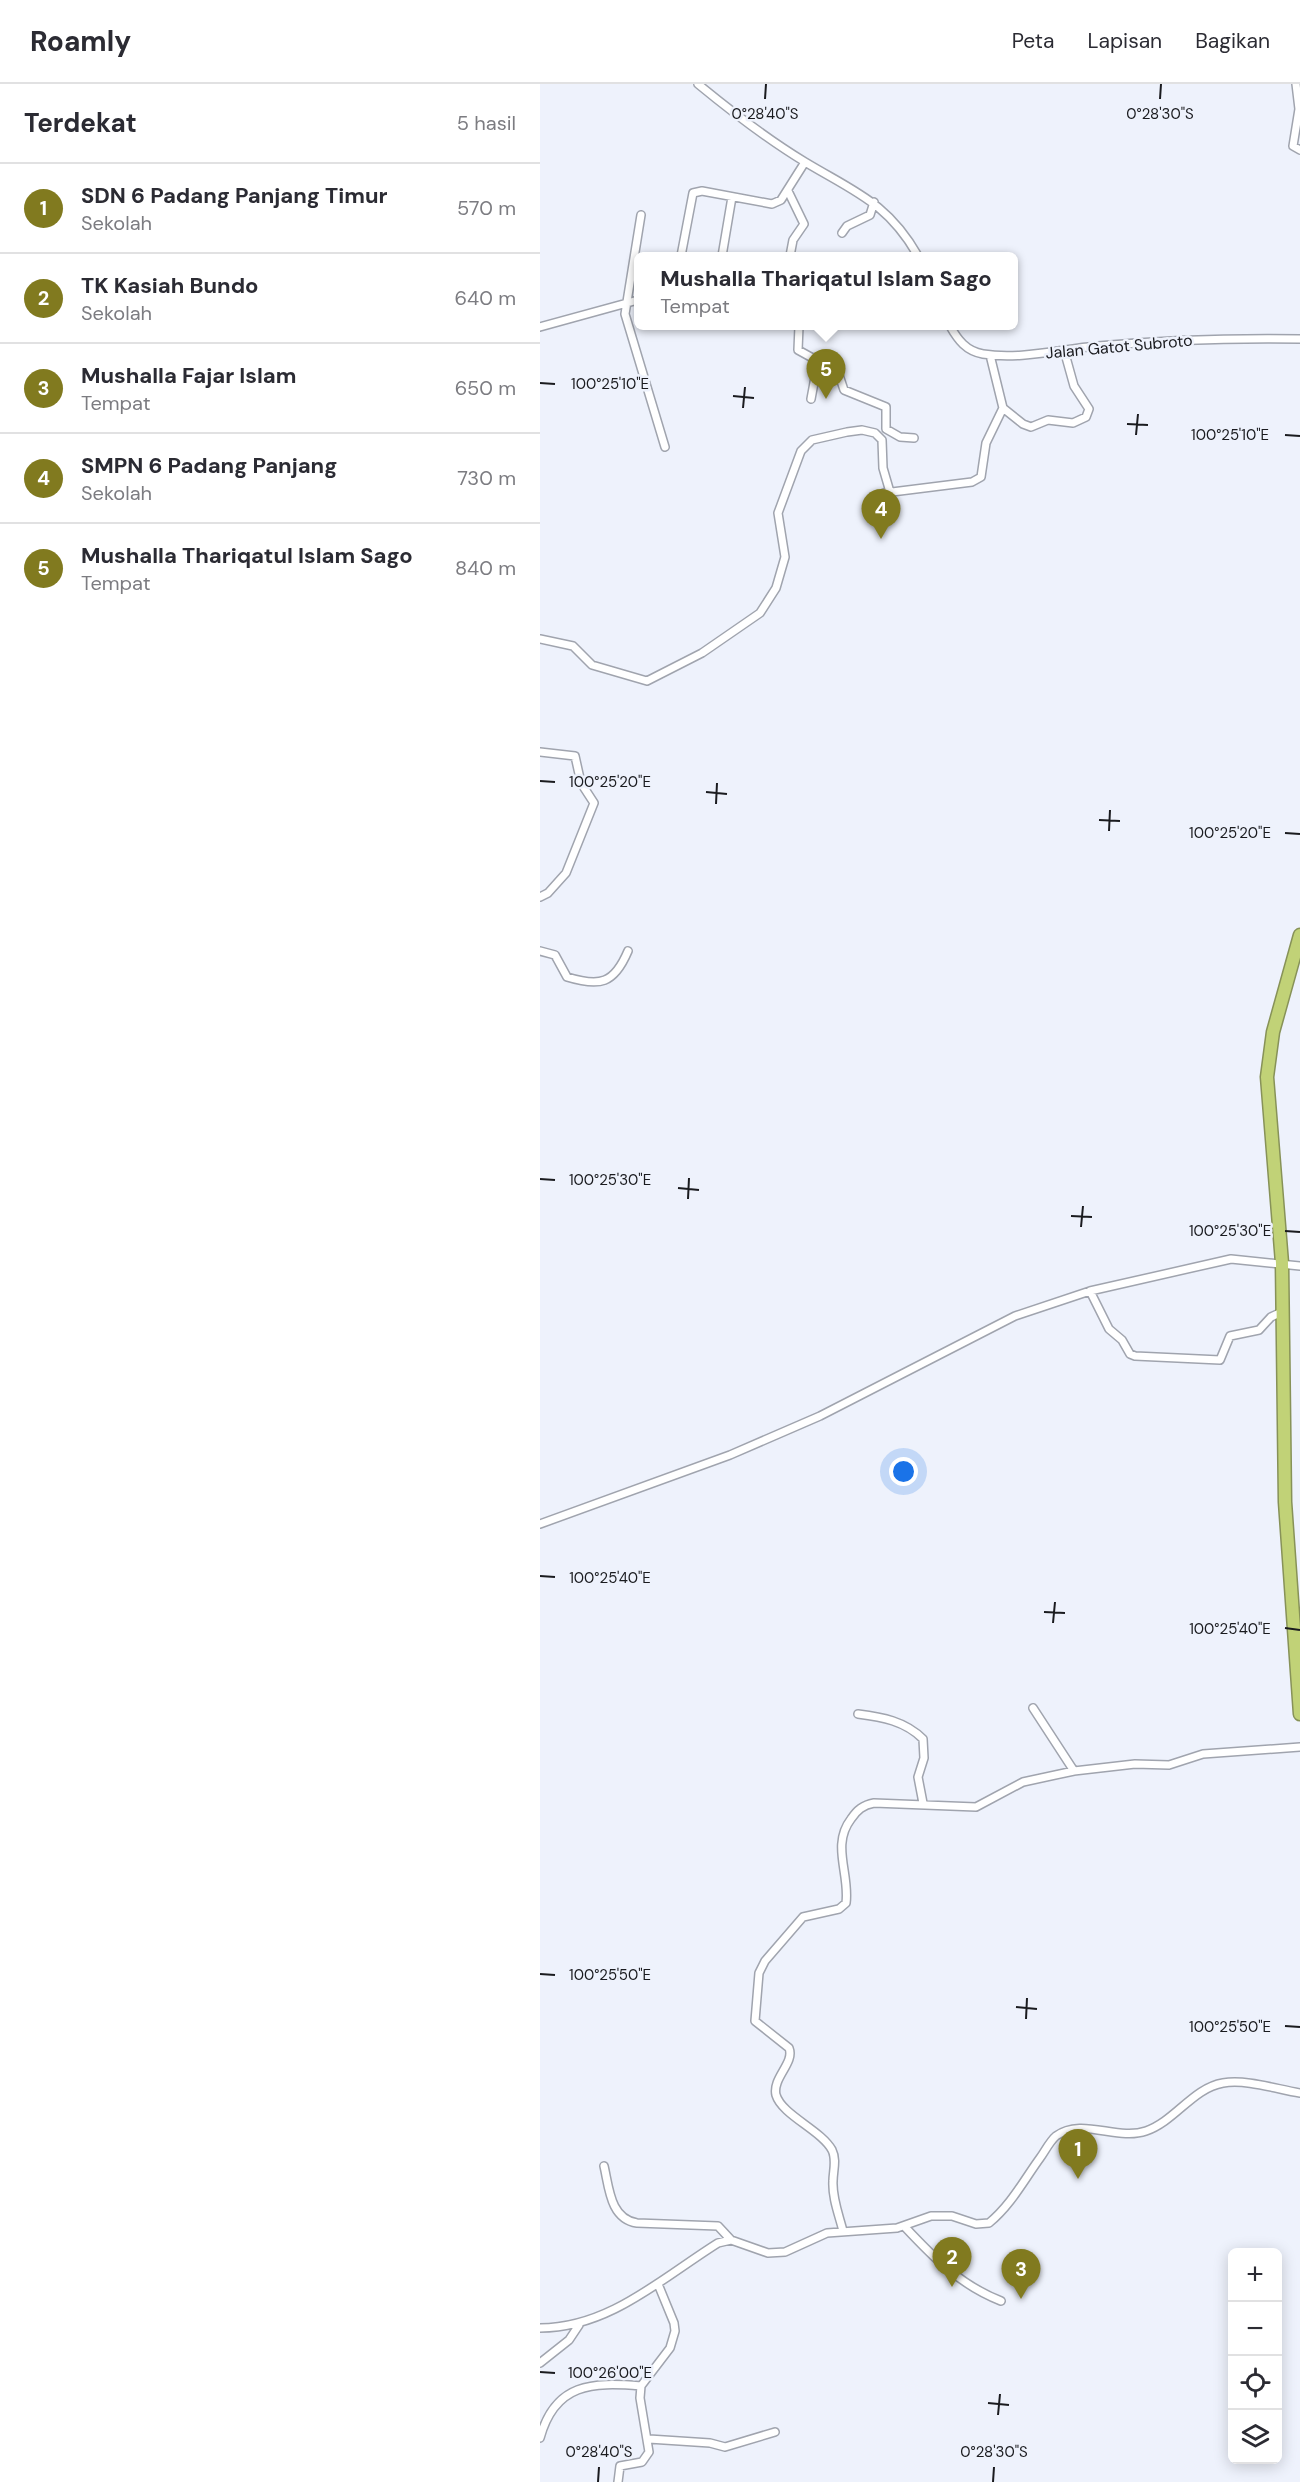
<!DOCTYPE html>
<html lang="id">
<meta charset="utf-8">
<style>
body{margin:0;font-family:"DM Sans",sans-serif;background:#f7f7f7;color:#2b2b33}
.controls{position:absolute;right:18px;bottom:18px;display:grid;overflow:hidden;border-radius:9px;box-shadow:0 3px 15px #0003}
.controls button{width:54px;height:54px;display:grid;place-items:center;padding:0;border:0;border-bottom:2px solid #e1e1e2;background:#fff;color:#2b2b33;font:30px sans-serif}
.you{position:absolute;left:364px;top:1388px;width:21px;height:21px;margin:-15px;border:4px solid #fff;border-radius:50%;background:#1a73e8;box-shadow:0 0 0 9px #1a73e833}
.badge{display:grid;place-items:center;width:39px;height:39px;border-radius:50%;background:#817a1f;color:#fff;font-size:20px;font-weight:700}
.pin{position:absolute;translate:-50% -50px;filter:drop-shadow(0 2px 3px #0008)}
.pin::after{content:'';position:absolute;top:32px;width:21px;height:18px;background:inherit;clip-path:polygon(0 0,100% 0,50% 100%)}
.popup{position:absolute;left:94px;top:168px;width:384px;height:78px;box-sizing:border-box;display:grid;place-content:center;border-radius:9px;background:#fff;filter:drop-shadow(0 2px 4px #0005);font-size:20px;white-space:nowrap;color:#7c7c81}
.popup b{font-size:22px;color:#2b2b33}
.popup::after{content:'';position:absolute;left:50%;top:100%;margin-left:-12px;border:12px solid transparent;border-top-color:#fff}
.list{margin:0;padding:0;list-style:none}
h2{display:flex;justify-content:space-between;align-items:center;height:78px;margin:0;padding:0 24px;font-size:26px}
h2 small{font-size:20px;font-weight:400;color:#7c7c81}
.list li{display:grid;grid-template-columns:39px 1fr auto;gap:18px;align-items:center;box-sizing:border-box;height:90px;padding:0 24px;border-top:2px solid #e1e1e2}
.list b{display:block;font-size:22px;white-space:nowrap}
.list p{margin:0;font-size:20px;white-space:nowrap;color:#7c7c81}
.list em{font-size:20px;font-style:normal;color:#7c7c81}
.icon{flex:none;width:33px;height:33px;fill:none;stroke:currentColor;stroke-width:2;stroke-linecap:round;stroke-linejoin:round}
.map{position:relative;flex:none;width:760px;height:2398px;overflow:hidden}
header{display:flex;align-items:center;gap:36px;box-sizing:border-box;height:84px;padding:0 30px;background:#fff;border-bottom:2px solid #e1e1e2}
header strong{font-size:28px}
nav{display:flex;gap:33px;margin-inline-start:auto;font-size:21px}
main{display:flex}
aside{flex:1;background:#fff}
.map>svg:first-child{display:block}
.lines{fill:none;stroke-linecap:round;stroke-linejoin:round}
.street-casing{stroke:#a0a4ae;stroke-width:10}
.highway-casing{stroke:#879258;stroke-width:15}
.street{stroke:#fff;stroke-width:7}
.highway{stroke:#c1d277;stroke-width:12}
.ticks{fill:none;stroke:#1a1b1f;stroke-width:2}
.labels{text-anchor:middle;stroke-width:5;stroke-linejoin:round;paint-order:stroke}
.street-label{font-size:16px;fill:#1a1b1f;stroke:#eef2fc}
.ticks-label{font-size:15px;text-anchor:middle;fill:#1a1b1f;stroke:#eef2fc;stroke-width:5;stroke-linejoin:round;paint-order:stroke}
</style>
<header>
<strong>Roamly</strong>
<nav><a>Peta</a><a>Lapisan</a><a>Bagikan</a></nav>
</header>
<main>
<aside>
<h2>Terdekat<small>5 hasil</small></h2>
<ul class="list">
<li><span class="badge">1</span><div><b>SDN 6 Padang Panjang Timur</b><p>Sekolah</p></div><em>570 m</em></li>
<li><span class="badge">2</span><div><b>TK Kasiah Bundo</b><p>Sekolah</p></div><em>640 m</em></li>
<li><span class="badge">3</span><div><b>Mushalla Fajar Islam</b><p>Tempat</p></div><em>650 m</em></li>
<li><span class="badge">4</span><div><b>SMPN 6 Padang Panjang</b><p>Sekolah</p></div><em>730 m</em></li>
<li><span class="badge">5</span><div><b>Mushalla Thariqatul Islam Sago</b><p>Tempat</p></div><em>840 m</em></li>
</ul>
</aside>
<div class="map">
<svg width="760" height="2398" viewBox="0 0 760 2398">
<rect width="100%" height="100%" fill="#eef2fc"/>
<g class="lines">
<defs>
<path id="street" d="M158,0C192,28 227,55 265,78C315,108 348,119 378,172
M756,0L759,25L753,62L760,66
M248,107L264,140L253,156L250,172
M101,131L85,230L125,363
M302,149L307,142L330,131L334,118
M141,172L153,109L162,107L232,120L241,116L265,78
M182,172L192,113
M259,242L258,266L298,288L304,306L346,323V345L360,353L374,354
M410,242C418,256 426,267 443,270C481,276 520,265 558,262C625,256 692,254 760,255
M0,243L98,216
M271,315L278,277
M463,324L483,340L491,343L508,336L533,339L546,333L549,325L534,302L524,266
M344,409L432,398L441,393L446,359L463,324L450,271
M0,555L33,562L52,581L107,597L162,569L220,529L236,504L245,473L238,429L261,367L272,356L307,348L322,346L335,349L342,356L343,384L350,408
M0,668L35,672L41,699L54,719L26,789L8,809L0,813
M0,867L15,871L27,893C60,903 74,900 88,867
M550,1207L569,1245L582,1256L590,1270L595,1272L680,1276L690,1252L719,1246L731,1233L744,1227
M0,1440L190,1371L280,1332L475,1232L550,1207L691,1175L760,1182
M493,1624L534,1687
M318,1630C342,1633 365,1637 383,1655L384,1674L378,1693L383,1719
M64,2082C69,2103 70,2135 97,2139L178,2142L191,2156
M364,2142C393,2173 420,2201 461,2217
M303,2147C299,2131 292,2114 293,2097C293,2087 297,2076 292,2066C281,2046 242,2031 236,2011C232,1994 255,1979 249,1964L215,1937L219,1889L225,1877L263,1833L299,1825L306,1819C310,1790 291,1761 311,1735C317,1726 323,1721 334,1719L436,1723L483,1698L534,1687L595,1680L629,1681L663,1670L760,1663
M0,2244C69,2244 122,2194 178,2159L191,2156L228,2169L245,2168L287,2149L357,2144L391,2132H412L436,2140L449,2139C471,2121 484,2096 500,2074C505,2067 510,2057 516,2052C542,2033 577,2057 606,2047C635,2037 653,2004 683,1999C706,1995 736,2005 760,2009
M0,2279L29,2256L39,2241
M0,2354C15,2299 52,2298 101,2302
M109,2355L170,2359L185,2363L235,2348
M78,2398L80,2382L102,2378L109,2368L100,2314L101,2302L130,2264L135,2247L134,2239L118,2200"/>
<path id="highway" d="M760,851L733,948L727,993L742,1179L745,1418L760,1630"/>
</defs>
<!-- street casing -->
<use href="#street" class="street-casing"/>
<!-- highway casing -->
<use href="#highway" class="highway-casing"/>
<!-- street -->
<use href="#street" class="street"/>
<!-- highway -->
<use href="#highway" class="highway"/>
</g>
<!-- ticks -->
<path class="ticks" d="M225,15L226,0M620,15L621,0M0,299L15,300M193,312L214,314M203,324L205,303M587,340L608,341M596,351L598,330M745,351L760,352M0,697L15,698M166,708L187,710M176,720L177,699M559,736L580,737M569,747L570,726M745,749L760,750M0,1095L15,1096M138,1104L159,1106M148,1115L149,1094M531,1132L552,1133M541,1143L543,1122M745,1147L760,1148M0,1492L15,1493M504,1528L525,1529M513,1539L515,1518M745,1544L760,1546M0,1890L15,1891M476,1923L497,1925M486,1935L487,1914M745,1942L760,1943M0,2288L15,2289M448,2319L469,2321M458,2331L460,2310M58,2398L59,2383M453,2398L454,2383"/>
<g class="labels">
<!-- street labels -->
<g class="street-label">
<text transform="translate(579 262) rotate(-5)" y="6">Jalan Gatot Subroto</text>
</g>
</g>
<g class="ticks-label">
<text x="225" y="35">0°28'40"S</text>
<text x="620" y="35">0°28'30"S</text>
<text x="70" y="305">100°25'10"E</text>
<text x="690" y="356">100°25'10"E</text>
<text x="70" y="703">100°25'20"E</text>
<text x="690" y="754">100°25'20"E</text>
<text x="70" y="1101">100°25'30"E</text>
<text x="690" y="1152">100°25'30"E</text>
<text x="70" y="1499">100°25'40"E</text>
<text x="690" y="1550">100°25'40"E</text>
<text x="70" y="1896">100°25'50"E</text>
<text x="690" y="1948">100°25'50"E</text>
<text x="70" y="2294">100°26'00"E</text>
<text x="59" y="2373">0°28'40"S</text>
<text x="454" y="2373">0°28'30"S</text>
</g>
</svg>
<div class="controls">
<button>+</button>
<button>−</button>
<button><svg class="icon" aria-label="locate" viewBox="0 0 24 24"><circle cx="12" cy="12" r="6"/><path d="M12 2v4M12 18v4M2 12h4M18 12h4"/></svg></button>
<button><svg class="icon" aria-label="layers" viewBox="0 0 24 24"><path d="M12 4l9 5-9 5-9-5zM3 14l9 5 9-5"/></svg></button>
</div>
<div class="you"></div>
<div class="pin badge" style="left:538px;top:2095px">1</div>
<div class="pin badge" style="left:412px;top:2203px">2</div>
<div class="pin badge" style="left:481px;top:2215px">3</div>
<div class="pin badge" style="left:341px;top:455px">4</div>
<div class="pin badge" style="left:286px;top:315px">5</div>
<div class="popup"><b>Mushalla Thariqatul Islam Sago</b>Tempat</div>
</div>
</main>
